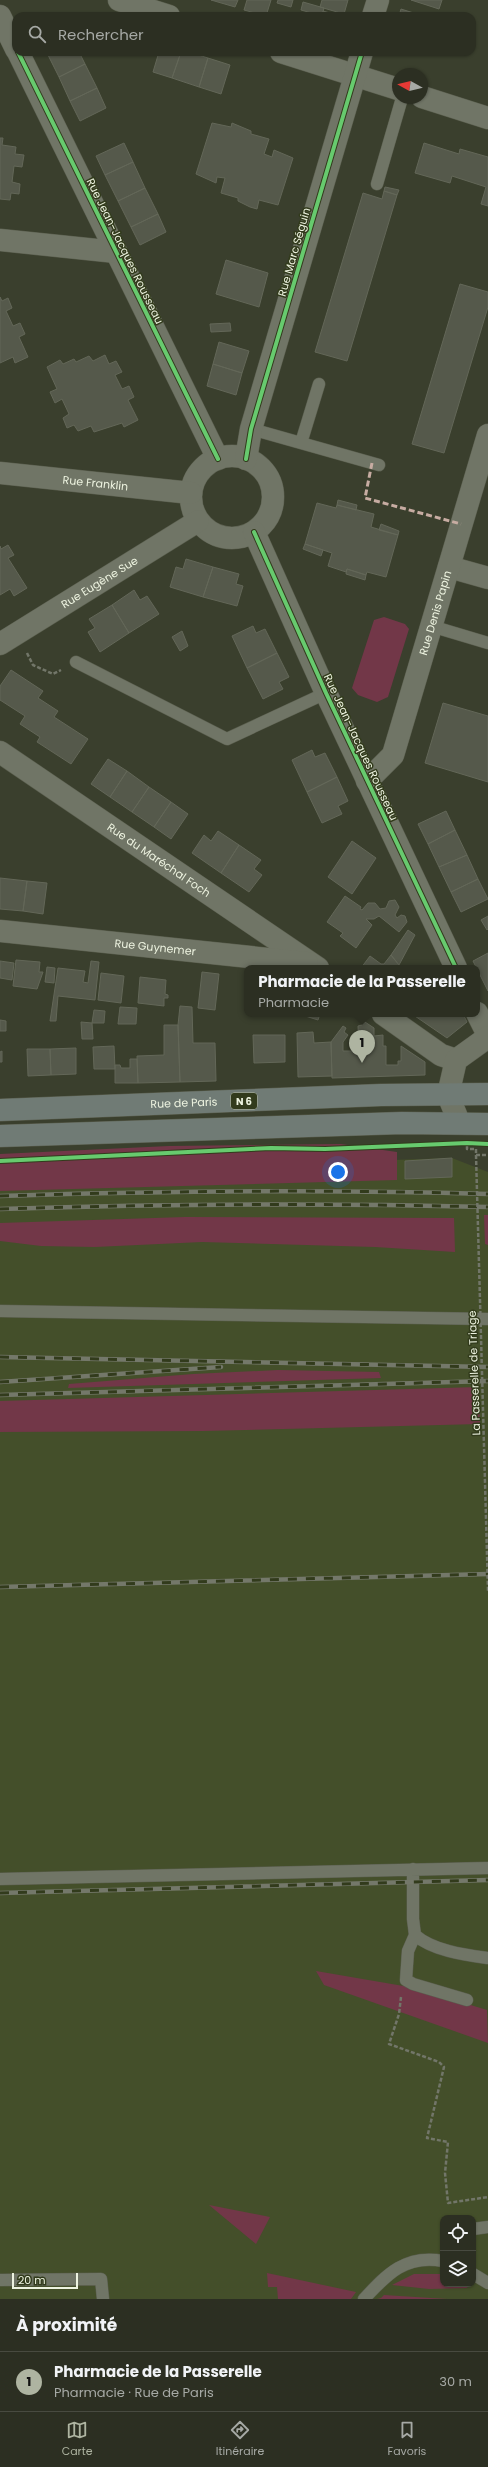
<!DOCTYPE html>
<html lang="fr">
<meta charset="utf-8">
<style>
body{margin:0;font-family:Poppins,sans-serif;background:#383b2f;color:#f1f3f6}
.controls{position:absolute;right:12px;bottom:12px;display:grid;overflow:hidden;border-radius:8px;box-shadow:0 1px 3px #0004}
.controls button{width:36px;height:36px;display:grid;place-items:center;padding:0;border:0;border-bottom:1px solid #484a40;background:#2c2f22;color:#f1f3f6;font:20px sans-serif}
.compass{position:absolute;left:392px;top:68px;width:36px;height:36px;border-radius:50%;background:#2c2f22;box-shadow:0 1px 3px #0004;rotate:278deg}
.scale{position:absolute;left:12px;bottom:10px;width:66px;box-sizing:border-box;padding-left:4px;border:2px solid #edf3e0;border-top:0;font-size:11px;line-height:14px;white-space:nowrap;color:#edf3e0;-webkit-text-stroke:3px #323b1c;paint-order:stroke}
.you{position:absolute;left:338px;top:1172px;width:14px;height:14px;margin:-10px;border:3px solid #fff;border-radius:50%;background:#1a73e8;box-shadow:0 0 0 6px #1a73e833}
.badge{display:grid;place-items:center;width:26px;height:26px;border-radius:50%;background:#aeb4a1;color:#111;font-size:13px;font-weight:700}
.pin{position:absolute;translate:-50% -33px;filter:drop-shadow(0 1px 2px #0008)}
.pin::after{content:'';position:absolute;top:21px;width:14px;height:12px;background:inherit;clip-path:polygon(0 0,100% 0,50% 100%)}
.popup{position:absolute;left:244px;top:965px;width:236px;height:52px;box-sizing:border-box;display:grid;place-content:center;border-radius:8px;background:#2c2f22;filter:drop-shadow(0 1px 3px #0005);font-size:13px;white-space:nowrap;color:#a6a9a5}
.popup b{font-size:15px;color:#f1f3f6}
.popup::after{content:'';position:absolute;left:50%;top:100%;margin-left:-8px;border:8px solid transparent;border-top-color:#2c2f22}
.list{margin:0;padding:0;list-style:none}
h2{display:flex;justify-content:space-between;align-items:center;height:52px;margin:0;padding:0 16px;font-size:17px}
h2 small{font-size:13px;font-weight:400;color:#a6a9a5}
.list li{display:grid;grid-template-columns:26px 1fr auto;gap:12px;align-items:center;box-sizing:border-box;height:60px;padding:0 16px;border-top:1px solid #484a40}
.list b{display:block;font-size:15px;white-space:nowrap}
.list p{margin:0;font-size:13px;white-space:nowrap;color:#a6a9a5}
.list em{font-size:13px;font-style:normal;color:#a6a9a5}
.icon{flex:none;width:22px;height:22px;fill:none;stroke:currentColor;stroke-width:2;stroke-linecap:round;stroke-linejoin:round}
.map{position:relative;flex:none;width:488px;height:2299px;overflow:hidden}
.search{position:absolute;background:#2c2f22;box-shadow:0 1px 3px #0004;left:12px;right:12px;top:12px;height:44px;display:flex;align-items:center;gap:10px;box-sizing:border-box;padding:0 14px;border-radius:12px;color:#a6a9a5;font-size:15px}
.sheet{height:112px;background:#2c2f22}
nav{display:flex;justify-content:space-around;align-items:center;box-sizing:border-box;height:56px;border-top:1px solid #484a40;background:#2c2f22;font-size:11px;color:#a6a9a5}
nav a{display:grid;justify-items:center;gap:2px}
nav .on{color:#aeb4a1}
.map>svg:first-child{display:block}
.built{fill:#444f2a;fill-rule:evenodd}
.green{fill:#723748}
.building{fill:#55594b;stroke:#636758}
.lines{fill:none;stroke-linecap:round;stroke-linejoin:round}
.service-casing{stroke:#5a5e4e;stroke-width:13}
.minor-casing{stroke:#5a5e4e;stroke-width:23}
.primary-casing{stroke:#5a5e4e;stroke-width:23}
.path{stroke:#727669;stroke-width:2.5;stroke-dasharray:4 2;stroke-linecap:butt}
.service{stroke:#707566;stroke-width:12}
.minor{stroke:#707566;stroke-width:22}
.primary{stroke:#707b75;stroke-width:22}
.rail-casing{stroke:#74786a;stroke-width:4.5}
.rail{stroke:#323b1c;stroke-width:3;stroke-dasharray:9;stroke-linecap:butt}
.path-bridge{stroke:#727669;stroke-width:2.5;stroke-dasharray:4 2;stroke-linecap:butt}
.quiet{stroke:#c7aca2;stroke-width:3;stroke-dasharray:6 3;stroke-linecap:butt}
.cycleway-casing{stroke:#323b1c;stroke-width:6}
.cycleway{stroke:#67ca6e;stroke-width:4}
.labels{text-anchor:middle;stroke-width:3;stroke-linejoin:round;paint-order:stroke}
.shield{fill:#323b1c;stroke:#b5bca5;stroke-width:1}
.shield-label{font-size:10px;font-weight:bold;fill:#edf3e0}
.street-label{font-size:11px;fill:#edf3e0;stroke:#323b1c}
</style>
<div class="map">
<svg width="488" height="2299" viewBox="0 0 488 2299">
<rect width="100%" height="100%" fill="#3a3f2d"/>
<!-- built -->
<path class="built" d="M452,1158L488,1172V2299H0V1173ZM443,2218H473V2284H443Z"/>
<!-- green -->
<path class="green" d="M384,617L405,624L409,629L388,697L377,702L358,695L352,688L374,620Z
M341,1144L397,1152V1180L0,1191V1154L169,1146Z
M484,1215H488V1245L485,1244Z
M185,1217L454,1218L455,1252L375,1247L202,1242L95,1247L41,1246L0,1241V1223Z
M278,1370L379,1372L381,1378L68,1388L69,1384L193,1374Z
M478,1387L480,1424L203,1431L0,1432V1401Z
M316,1971L415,1988L487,2010L488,2043L324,1985Z
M209,2205L270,2217L256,2244Z
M267,2273L356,2292L351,2299H278L277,2287H268Z
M414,2274H443V2284H461L468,2288L429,2289L392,2285Z
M384,2295L447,2299H377L381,2298Z"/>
<!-- building -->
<path class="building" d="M211,0H238L235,7Z
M247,0H271L266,16L244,10Z
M278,0H293L291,7L277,3Z
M322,0H348L344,14L320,7Z
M411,0H442L439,9Z
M303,2L324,8L322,16L301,10Z
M401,9L420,15V16H399Z
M323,11L340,16H322Z
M421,13L432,16H420Z
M49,52H79L85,64L59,77L47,53Z
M159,52H181L172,78L153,72Z
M181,52H189L208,58L199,87L172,78Z
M208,58L230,65L221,94L199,87Z
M85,64L97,88L70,101L59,77Z
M97,88L106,108L80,121L70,101Z
M212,123L231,127L232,123L251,131V134L269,139L264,154L272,157L274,150L293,158L278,205L259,200L257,209L250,207L238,201V198L221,193L225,178L217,177L216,183L196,174Z
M0,138H3L2,145L16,147L15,154L24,155L22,167L14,166L12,182L20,184L19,194L11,193L10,200L0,199Z
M124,143L133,162L105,175L96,156Z
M424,143L459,154L460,149L488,157V206L481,204L486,187L452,176L450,183L415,173Z
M133,162L145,188L118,201L105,175Z
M385,187L399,190L397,195L384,191Z
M145,188L158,214L131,227L118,201Z
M384,191L397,195L347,361L315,352L363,193L382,199Z
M158,214L166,232L140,245L131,227Z
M226,260L268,273L259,307L216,294Z
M460,284L488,292V307L444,453L412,444Z
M0,297L2,301L8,298L12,308L6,311L13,326L20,323L25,334L19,337L28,357L15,363L13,357L0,363Z
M230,323L231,331L211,332L210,324Z
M219,342L249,351L242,373L213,364Z
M105,355L109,364L116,361L122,372L115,375L122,389L129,386L134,397L128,400L138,420L124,427L122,423L94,432L91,426L78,431L74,425L67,428L63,418L69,414L62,399L55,403L50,392L57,389L47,367L60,360L63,364L74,359L76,362L89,356L93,361Z
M213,364L242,373L236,395L207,386Z
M338,500L357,505L356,510L337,505Z
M317,503L336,508L337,505L374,514L371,527L398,535L386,577L367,572L366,575L347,569L346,572L328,566L332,553L305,544Z
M381,524L399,531L398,535L379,530Z
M305,544L323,550L321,556L303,549Z
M8,545L14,555L8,558L27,588L14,596L10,589L0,595V546L1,549Z
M186,559L213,567L203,597L170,587L176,567L183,569Z
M213,567L239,574L236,584L243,586L237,606L203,597Z
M347,569L366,575L365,580L346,574Z
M134,590L140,600L147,596L159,614L129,633L112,605Z
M112,605L129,633L100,652L88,632L95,628L89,619Z
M253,626L256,633L265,629L277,653L247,668L232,636Z
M182,631L188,646L180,651L172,637Z
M277,653L289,677L279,682L283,689L263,699L247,668Z
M11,670L43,691L38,698L58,711L54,717L88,739L71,764L37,742L40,737L20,724L25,716L0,700V686Z
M443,703L488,716V782L425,763Z
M312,750L315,757L325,753L337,777L307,792L292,760Z
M108,759L127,771L110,797L91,784Z
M127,771L149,787L132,812L110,797Z
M337,777L348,801L338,806L342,814L322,823L307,792Z
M149,787L171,802L154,827L132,812Z
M171,802L188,814L171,839L154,827Z
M446,811L455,830L428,844L418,824Z
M455,830L467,855L439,867L428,844Z
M218,831L239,845L221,873L192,853L204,835L211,841Z
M352,841L376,858L352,894L328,877Z
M239,845L261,860L254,869L262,875L249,892L221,873Z
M467,855L478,879L451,892L439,867Z
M0,878L27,881L23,911L0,909Z
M478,879L488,899L461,912L451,892Z
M27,881L47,883L43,914L23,911Z
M345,896L361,907L360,909L362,910L368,903H375L380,909L386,908L389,901L395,900L399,907L395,915L397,918L401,915L405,916L407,922L399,932L379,916L374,919H366L372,925L356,948L340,936L343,933L327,922Z
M488,916V929L487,930L481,920Z
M408,930L415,935L399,965L391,955Z
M488,953V991L473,961Z
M391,955L399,965L397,968H361L370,956L381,964H384Z
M16,960L40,962L39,972H43L37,989L13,986Z
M0,961L14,963L12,980L0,978Z
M91,961L99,962L95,1000L58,996L56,1021H50L58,968L85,971L83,982L88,983Z
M47,967L55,968L54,983L45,982Z
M202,972L219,974L215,1010L198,1008Z
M101,973L124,976L121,1003L98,1000Z
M140,977L166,980L165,994L168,995V998H164V1006L138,1003Z
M180,1006L192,1007L193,1043H215L216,1081L180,1082L178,1025Z
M120,1007L137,1008L136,1024H118Z
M94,1010L105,1011L104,1023H92Z
M299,1014H320L318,1020Z
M412,1014H463L467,1022L447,1038Z
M0,1020L6,1021V1031H0Z
M362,1020L374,1028V1036L383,1035V1046H386V1065H398V1061H401V1046L425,1062V1075L332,1078L331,1042L343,1026L346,1028L344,1032L348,1035L343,1042V1051H359L358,1026L362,1025Z
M81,1022L92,1023L93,1039H82Z
M164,1025H178L180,1082L138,1083L137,1056L164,1055Z
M313,1032L314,1043L331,1042L332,1076L298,1077L297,1033Z
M253,1035H285V1062L254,1063Z
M114,1046L115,1069H94L93,1047Z
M76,1048V1074L51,1075L50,1049Z
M27,1049H50L51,1075L28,1076Z
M2,1051V1062H0V1052Z
M130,1059H137L138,1083H115V1065H120L121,1068H130Z
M452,1158V1177L405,1179V1161Z"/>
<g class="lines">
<defs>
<path id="service" d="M377,184L402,98
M251,429L379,465
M301,443L319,384
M431,626L488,643
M76,662L227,739L326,693
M0,1311L488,1319
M413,1869V1919L415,1935C433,1951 466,1955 488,1958
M0,1879L488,1868
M415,1935L408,1951L406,1980L413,1984L467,2000
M473,2229L488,2227
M473,2274L488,2283
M0,2280L101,2279L103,2299
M364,2299C387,2274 406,2254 443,2261"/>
<g id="minor">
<path d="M119,0L169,16"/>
<path d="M0,16L16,49"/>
<path d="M373,16L378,0"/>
<path d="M18,52L218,459"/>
<path d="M281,52L398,89"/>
<path d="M422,97L488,118"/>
<path d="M0,240L116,252"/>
<circle cx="232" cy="497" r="41"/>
<path d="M246,459L251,429L362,52"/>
<path id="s1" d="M0,473L191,493"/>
<path d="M254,532L326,693L456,968"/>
<path d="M449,567L488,578"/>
<path id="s2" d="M0,644L198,521"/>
<path id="s3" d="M0,752L318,968"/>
<path id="s4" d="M367,781L393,755L488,435"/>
<path id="s5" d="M0,931L307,963"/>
<path d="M477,1013L488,1035"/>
<path d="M383,1014L441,1055L456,1060"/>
<path d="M459,1122L448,1095L456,1060L488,1037"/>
</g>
<g id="primary">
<path id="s6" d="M0,1110L381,1095L488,1094"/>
<path d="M0,1136L402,1123L488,1124"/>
</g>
</defs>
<!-- service casing -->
<use href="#service" class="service-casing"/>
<!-- minor casing -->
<use href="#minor" class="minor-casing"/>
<!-- primary casing -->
<use href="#primary" class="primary-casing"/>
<!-- path -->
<path class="path" d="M27,653L33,665L53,674L61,670
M467,1146V1149H476V1155H488
M401,1997L399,2014L389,2044L439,2062L444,2067L427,2138L448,2142L445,2173L448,2203L488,2197"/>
<!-- service -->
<use href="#service" class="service"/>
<!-- minor -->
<use href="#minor" class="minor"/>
<!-- primary -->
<use href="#primary" class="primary"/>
<defs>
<path id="rail" d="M0,1196C163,1191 325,1189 488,1194
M0,1209C163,1204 325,1203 488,1207
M0,1357L488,1367
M0,1382L221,1367
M0,1395L488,1381
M0,1587L488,1574
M0,1893L488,1880"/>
</defs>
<!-- rail casing -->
<use href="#rail" class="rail-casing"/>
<!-- rail -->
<use href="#rail" class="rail"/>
<!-- path-bridge -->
<path class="path-bridge" d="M476,1155L488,1591"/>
<!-- quiet -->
<path class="quiet" d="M372,463L365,498L461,524"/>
<defs>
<path id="cycleway" d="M18,52L218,459
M246,459L251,429L362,52
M254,532L326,693L456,968
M0,1161L271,1148L325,1149L467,1143L488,1144"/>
</defs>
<!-- cycleway casing -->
<use href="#cycleway" class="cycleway-casing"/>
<!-- cycleway -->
<use href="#cycleway" class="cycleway"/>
</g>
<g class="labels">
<!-- shield labels -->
<rect class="shield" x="231" y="1093" width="26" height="16" rx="3"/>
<g class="shield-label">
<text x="244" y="1105">N 6</text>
</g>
<!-- street labels -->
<g class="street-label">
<text transform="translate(125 251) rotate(64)" y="4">Rue Jean-Jacques Rousseau</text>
<text transform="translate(294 252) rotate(-74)" y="4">Rue Marc Séguin</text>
<text dy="4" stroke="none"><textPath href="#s1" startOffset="96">Rue Franklin</textPath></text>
<text dy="4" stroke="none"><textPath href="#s2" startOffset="117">Rue Eugène Sue</textPath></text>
<text dy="4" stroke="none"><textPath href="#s4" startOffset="185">Rue Denis Papin</textPath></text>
<text transform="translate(361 747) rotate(65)" y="4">Rue Jean-Jacques Rousseau</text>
<text dy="4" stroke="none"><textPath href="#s3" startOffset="192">Rue du Maréchal Foch</textPath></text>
<text dy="4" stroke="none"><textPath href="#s5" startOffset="156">Rue Guynemer</textPath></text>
<text dy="4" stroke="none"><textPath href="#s6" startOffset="184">Rue de Paris</textPath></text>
<text transform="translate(474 1373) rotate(-92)" y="4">La Passerelle de Triage</text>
</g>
</g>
</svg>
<div class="controls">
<button><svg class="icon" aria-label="locate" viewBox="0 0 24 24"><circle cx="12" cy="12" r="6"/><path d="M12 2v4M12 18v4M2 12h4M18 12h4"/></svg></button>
<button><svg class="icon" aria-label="layers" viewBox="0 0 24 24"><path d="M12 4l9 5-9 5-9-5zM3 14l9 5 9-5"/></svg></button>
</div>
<svg class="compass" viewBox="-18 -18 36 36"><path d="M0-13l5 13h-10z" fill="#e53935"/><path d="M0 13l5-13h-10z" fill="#a6a9a5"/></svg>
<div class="scale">20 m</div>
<div class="you"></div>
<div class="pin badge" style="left:362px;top:1063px">1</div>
<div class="popup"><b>Pharmacie de la Passerelle</b>Pharmacie</div>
<div class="search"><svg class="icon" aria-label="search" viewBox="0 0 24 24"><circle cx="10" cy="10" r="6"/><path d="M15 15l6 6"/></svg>Rechercher</div>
</div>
<section class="sheet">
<h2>À proximité<small></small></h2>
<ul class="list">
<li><span class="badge">1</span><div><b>Pharmacie de la Passerelle</b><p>Pharmacie · Rue de Paris</p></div><em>30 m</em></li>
</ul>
</section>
<nav>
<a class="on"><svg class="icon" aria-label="map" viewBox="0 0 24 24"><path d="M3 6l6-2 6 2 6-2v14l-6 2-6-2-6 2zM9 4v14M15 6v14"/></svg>Carte</a>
<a><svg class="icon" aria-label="directions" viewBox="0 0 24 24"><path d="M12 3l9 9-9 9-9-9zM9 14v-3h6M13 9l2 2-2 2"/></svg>Itinéraire</a>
<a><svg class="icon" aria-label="saved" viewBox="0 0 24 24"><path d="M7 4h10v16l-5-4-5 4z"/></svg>Favoris</a>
</nav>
